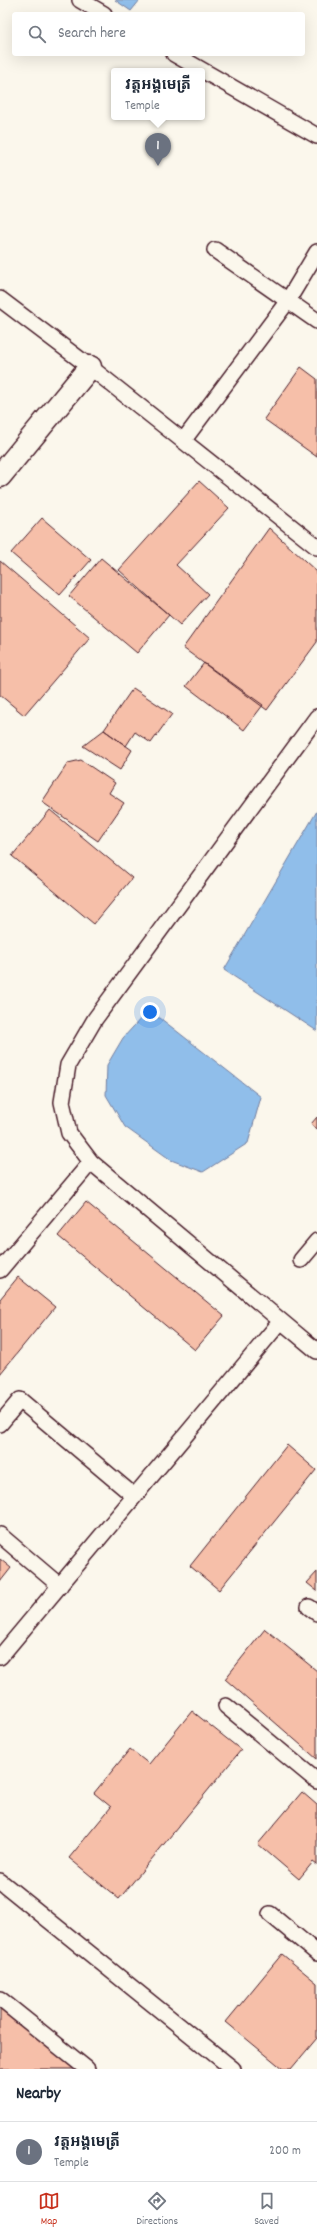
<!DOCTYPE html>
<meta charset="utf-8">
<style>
body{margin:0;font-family:Dekko,"Noto Sans Khmer",sans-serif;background:#f2f2f3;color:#1f2937}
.you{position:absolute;left:150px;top:1012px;width:14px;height:14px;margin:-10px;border:3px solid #fff;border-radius:50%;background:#1a73e8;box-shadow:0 0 0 6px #1a73e833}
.badge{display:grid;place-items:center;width:26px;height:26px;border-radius:50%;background:#c8321e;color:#fff;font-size:13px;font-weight:700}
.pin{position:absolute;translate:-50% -33px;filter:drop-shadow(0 1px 2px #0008)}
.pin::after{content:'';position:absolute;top:21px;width:14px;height:12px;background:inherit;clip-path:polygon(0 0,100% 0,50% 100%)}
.popup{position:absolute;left:111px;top:68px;width:94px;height:52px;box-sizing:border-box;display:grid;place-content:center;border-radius:4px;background:#fff;filter:drop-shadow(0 1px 3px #0005);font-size:13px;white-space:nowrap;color:#747a83}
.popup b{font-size:15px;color:#1f2937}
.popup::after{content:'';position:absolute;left:50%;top:100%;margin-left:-8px;border:8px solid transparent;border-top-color:#fff}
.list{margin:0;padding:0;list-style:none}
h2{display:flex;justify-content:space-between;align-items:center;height:52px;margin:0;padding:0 16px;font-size:17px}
h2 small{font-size:13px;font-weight:400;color:#747a83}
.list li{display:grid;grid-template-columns:26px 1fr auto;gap:12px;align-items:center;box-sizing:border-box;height:60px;padding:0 16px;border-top:1px solid #e0e1e3}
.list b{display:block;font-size:15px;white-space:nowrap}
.list p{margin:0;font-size:13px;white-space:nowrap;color:#747a83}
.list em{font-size:13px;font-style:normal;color:#747a83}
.icon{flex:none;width:22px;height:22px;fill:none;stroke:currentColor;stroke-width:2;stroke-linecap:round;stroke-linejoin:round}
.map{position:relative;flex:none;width:317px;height:2069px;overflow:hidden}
.search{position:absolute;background:#fff;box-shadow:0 4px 16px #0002;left:12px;right:12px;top:12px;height:44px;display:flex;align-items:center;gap:10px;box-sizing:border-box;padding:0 14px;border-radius:4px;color:#747a83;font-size:15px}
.sheet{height:112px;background:#fff}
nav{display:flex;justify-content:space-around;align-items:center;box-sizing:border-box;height:56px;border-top:1px solid #e0e1e3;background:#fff;font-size:11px;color:#747a83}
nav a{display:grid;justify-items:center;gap:2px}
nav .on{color:#c8321e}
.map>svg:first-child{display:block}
.water{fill:#90beea;stroke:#747e9e}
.building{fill:#f6bfa9;stroke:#4a1f2b}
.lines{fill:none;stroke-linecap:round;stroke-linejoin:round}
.service-casing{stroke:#4a1f2b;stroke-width:18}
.minor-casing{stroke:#4a1f2b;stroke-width:25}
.service{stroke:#fbf7ec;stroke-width:15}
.minor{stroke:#fbf7ec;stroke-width:22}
</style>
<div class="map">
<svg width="317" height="2069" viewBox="0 0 317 2069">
<rect width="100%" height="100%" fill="#fbf7ec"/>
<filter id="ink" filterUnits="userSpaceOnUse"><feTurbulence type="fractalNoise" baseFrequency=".025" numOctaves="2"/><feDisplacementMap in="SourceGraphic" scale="8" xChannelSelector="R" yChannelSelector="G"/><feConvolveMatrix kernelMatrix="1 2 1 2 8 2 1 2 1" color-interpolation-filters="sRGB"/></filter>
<g filter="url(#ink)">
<!-- water -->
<path class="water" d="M115,0H140L131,11Z
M317,811V1031L224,970Z
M143,1016L160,1018L261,1097L248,1143L203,1172L171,1160L125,1127L106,1095L107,1065L123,1038Z"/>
<!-- building -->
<path class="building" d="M301,367L317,379V457L264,419Z
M199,481L229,508L176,565L208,594L180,625L119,570Z
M42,518L91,560L60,595L11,553Z
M269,528L317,572V642L267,710L183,648Z
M101,558L169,615L137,653L69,596Z
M0,561L90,638L24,715L0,695Z
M204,663L263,705L244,730L186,686Z
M133,688L172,714L151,743L135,732L126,746L104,730Z
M104,730L132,750L120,770L83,746Z
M81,760L115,783L109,793L124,803L98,841L42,802L68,763Z
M50,810L132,878L94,924L12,856Z
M317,1117V1129L311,1124Z
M86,1202L224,1316L195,1350L58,1236Z
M18,1277L55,1307L0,1374V1299Z
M287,1445L316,1470L219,1590L190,1566Z
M0,1559L11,1568L0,1582Z
M317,1572V1591L307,1583Z
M265,1629L317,1671V1759L225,1679Z
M192,1711L241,1750L119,1899L69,1858L111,1807L94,1793L130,1749L149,1764Z
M302,1792L317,1805V1865L313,1862L299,1879L258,1844Z
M282,1954L317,1983V2038L291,2069H283L226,2022Z
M0,2005L76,2069H0Z"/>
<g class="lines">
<defs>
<path id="service" d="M80,0L104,14
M174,54L317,136
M215,250L317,321
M0,299L90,367L317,547
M183,441L287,302L317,252
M317,717L95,1019L68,1065L62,1102L69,1133L91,1162L317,1351
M301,1260L317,1241
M0,1270L91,1162
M0,1424L20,1400L134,1496
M0,1535L60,1586
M309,1607L317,1613
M0,1657L281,1321
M226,1706L317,1781
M0,1881L233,2069
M270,1914L317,1953
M0,1999L87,2069"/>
<path id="minor" d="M0,476L90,367"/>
</defs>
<!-- service casing -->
<use href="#service" class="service-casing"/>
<!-- minor casing -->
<use href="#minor" class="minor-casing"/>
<!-- service -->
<use href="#service" class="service"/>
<!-- minor -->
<use href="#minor" class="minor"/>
</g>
</g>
</svg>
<div class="you"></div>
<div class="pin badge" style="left:158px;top:166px;background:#6b7280">1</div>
<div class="popup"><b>វត្តអង្គមេត្រី</b>Temple</div>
<div class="search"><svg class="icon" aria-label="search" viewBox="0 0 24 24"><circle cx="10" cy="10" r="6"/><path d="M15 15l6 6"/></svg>Search here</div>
</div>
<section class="sheet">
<h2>Nearby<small></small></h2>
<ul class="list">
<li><span class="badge" style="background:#6b7280">1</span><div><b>វត្តអង្គមេត្រី</b><p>Temple</p></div><em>200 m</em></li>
</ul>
</section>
<nav>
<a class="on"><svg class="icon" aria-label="map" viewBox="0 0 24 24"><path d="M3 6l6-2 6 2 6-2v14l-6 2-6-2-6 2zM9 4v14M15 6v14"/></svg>Map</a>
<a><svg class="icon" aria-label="directions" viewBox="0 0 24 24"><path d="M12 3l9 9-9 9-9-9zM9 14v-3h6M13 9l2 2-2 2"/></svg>Directions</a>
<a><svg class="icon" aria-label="saved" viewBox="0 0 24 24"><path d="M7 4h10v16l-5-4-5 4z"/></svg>Saved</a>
</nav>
